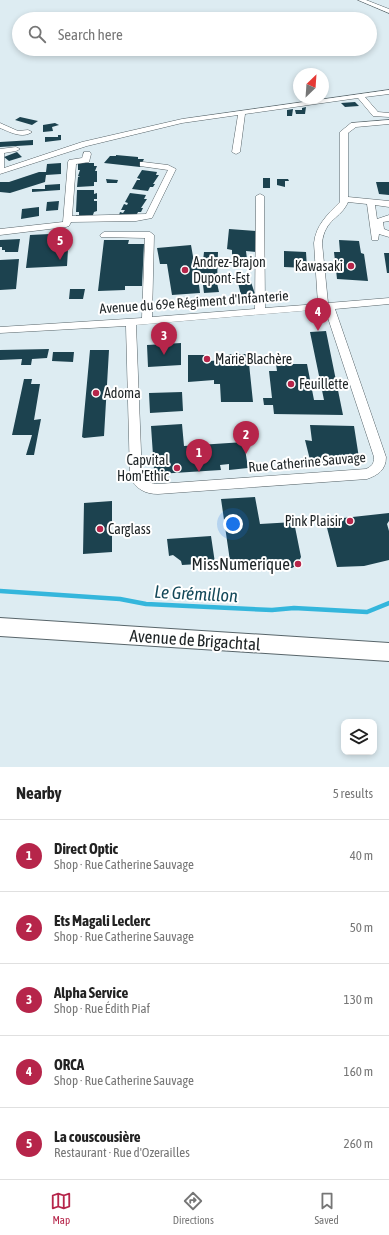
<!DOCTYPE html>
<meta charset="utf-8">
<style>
body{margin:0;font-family:"Asap Condensed",sans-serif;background:#f6f6f6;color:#222}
.controls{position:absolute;right:12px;bottom:12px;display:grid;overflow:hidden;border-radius:8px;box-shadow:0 2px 6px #0003}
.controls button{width:36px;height:36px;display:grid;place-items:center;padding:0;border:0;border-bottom:1px solid #e0e0e0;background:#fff;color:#222;font:20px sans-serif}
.compass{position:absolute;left:293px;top:68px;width:36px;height:36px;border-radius:50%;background:#fff;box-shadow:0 2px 6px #0003;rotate:25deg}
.you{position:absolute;left:233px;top:524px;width:14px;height:14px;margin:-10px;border:3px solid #fff;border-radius:50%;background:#1a73e8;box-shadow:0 0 0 6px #1a73e833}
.badge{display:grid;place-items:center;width:26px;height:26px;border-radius:50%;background:#b6254a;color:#fff;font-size:13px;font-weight:700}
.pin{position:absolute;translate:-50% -33px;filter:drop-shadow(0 1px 2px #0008)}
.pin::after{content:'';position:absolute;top:21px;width:14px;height:12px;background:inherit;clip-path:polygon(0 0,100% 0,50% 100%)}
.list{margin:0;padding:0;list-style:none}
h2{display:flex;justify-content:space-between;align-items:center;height:52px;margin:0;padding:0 16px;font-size:17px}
h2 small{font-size:13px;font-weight:400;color:#767676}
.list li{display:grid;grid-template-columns:26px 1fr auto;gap:12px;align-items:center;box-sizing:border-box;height:72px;padding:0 16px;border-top:1px solid #e0e0e0}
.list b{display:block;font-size:15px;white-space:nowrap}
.list p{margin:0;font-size:13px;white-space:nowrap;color:#767676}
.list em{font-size:13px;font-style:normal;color:#767676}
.icon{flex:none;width:22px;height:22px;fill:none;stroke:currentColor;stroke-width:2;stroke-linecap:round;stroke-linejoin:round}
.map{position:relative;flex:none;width:389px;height:767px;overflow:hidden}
.search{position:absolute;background:#fff;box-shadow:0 2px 6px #0003;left:12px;right:12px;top:12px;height:44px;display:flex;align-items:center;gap:10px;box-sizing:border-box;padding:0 14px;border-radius:22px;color:#767676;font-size:15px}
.sheet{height:412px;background:#fff}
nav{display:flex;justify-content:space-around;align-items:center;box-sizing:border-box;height:56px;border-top:1px solid #e0e0e0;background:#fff;font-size:11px;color:#767676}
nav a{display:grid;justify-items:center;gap:2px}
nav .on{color:#b6254a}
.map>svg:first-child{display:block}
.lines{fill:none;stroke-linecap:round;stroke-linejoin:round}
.stream{stroke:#34b6dc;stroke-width:4.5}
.building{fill:#1c424f}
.minor-casing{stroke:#58656a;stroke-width:1}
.major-casing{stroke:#58656a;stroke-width:2}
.minor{fill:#fff;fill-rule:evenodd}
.major{fill:#fff;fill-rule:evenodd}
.poi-dot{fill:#b6254a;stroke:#fff;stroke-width:1.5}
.labels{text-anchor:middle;stroke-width:4;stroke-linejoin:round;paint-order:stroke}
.poi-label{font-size:14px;fill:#1d2325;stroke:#fff;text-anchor:start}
.street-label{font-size:14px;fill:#1d2325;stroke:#fff}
.near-poi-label{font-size:17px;fill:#1d2325;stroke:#fff;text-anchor:end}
.near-street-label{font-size:17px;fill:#1d2325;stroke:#fff}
.near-water-label{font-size:18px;font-style:italic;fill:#134859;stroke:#fff}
</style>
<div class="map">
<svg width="389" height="767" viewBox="0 0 389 767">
<rect width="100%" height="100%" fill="#ddecf2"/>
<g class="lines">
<!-- stream -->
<path class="stream" d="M0,591L120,599L146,604L272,610L294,608L367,612L389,603"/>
</g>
<!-- building -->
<path class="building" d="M355,102L359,106L345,107L341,103Z
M306,107L305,114H296L295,110H302V108Z
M293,109L292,116H287V110Z
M20,117L38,121L32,125L15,120Z
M55,123L59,125L52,127L53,131L43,132V125Z
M58,135H61V140L45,142V137H58Z
M33,140V145L0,147V142Z
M17,152L22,157L9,161L4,157Z
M116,155L138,157V159H144L140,167L104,163L110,156H116Z
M61,163V174L46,175L45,182L10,193L0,192V182H9L39,172H46L47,164Z
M78,163H94V166H97L95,171H97V182H94V186L77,187L78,177L80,176H78L80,170H78Z
M142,170L157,172L156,175H159L153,184H155L153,187H150L148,191L132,189L137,180H140V179L137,178Z
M263,178H270V188H263Z
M106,179L118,180L117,183H107Z
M277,179H288L289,181H285V187L277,185Z
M376,182H389V195L379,194Z
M60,184V190L32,192V189H45V185Z
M77,190H94V194L97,193V199H94V201H97V211L94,212L93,215L76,217V215H79V212H76Z
M130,193L146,195L144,199H147L141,208H143L141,212H138L136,216L125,214L119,215L120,212L123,213L125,210H121L124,204L127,205L128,203L125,202Z
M59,201L58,210L46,211L47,202Z
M39,207V216L21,219L22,209Z
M229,229L256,231V252L246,251L247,259H232V250L227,249Z
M69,233L67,266L26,268L30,235Z
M20,239L18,252H5V250H2V247H0V240Z
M104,240H129L128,244H144L142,286H125V290L98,291Z
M339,240L359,241L361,253L364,254L368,281L337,279L334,252H340Z
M191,245L194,262L203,261L204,252H218L217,283L219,292L204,293L202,277H198L200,293L172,295L167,264H160L157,248Z
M284,251L306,252L307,268L284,267Z
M384,253H389V273H387Z
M19,259L16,289L0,290V260Z
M245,282H251L255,294L241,295L238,283Z
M70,289H85L83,299H69Z
M326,331L343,415L274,414L273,405H264L263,398H272L269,371H277L276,364H307L314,400H324L310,332Z
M181,343V365L148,367L147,345Z
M49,349L47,358L32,359L31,365H21L22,359L0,360V350Z
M90,350H109L104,436L84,438L82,437Z
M53,352H74L73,362L52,361Z
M227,354H248L253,402H221L220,384H214V380L188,382V355H205V357L210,361L223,360L227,357Z
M24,379H32L31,384H40L34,420L41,419L34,455H26L32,435H12Z
M182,392L183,411L150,413L149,393Z
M182,424L184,446L244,442L248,468L229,470V464L220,465L221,470L158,474L154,470L151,426Z
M310,425L354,426L359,458L355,461L311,464L305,440L312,441Z
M255,497L260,524L294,522L301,557L297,565L292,568L235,565L230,561L221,499Z
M112,501V552L83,554L84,503Z
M389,513V521L387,524L389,531V560L364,566L337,567L325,520Z
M211,536L215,563L182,565L181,561L173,555L169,556L167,539Z"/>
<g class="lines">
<defs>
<path id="minor" d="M358,0H366L389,9V13Z
M389,90V94L365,97L378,112L389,113V117L373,116L358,98L245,114L240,152L236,154L232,152L238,115L182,123L87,146L0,174V149L16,147L20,149L16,151L4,153V168L82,142L182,119Z
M389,120V124L356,127L348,133V197L389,201V207L375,205L377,219L389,215V221L383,222L384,229L389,231V237L379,234L378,240H372L367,204L348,202C341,219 325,218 322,243L328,303L389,298V304L335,309L386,457C386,470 378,475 367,479L158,494C145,494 136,489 130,477L126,326L0,333V327L142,318L145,238L101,237L100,235L104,232H150L154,235L152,317L255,309L256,196L260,194L264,196L265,308L318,304L314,243C316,225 327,215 340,202V132L351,123ZM325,309L374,457C374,464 372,466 366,469L158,484C151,484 147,482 142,477L136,325Z
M0,123L18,131L28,130L32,132C22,139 10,132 0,128Z
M84,152H90L91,154L89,162L76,164L72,216L146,214L168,170L140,166V162H143L168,165L176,169L152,218L136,221L71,222L69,226L66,227L0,235V229L63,222L68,162L69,160L82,158Z"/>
<path id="major" d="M0,618L389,643V661L0,636Z"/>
</defs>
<!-- minor casing -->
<use href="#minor" class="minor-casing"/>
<!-- major casing -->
<use href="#major" class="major-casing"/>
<!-- minor -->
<use href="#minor" class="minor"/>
<!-- major -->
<use href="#major" class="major"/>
</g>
<!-- markers -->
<g class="poi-dot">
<circle cx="351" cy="266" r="4"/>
<circle cx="185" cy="270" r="4"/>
<circle cx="207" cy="359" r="4"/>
<circle cx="291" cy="384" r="4"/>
<circle cx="96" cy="393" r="4"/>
<circle cx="177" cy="468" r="4"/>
<circle cx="350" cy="521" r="4"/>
<circle cx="100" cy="529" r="4"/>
<circle cx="298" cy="564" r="4"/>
</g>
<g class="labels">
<!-- poi labels -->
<g class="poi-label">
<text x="193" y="267">Andrez-Brajon<tspan x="193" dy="16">Dupont-Est</tspan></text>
<text x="343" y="271" text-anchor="end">Kawasaki</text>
<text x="215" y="364">Marie Blachère</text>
<text x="299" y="389">Feuillette</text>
<text x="104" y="398">Adoma</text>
<text x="169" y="465" text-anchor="end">Capvital<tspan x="169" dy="16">Hom'Ethic</tspan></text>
<text x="342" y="526" text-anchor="end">Pink Plaisir</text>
<text x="108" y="534">Carglass</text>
</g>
<!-- street labels -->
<g class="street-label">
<text transform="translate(194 302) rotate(-4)" y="5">Avenue du 69e Régiment d'Infanterie</text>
<text transform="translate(307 462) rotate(-5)" y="5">Rue Catherine Sauvage</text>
</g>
<!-- near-poi labels -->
<g class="near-poi-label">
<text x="290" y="570">MissNumerique</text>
</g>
<!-- near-street labels -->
<g class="near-street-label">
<text transform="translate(195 640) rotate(4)" y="6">Avenue de Brigachtal</text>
</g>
<!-- near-water labels -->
<g class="near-water-label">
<text transform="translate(196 594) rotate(3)" y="6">Le Grémillon</text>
</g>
</g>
</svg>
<div class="controls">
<button><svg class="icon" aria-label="layers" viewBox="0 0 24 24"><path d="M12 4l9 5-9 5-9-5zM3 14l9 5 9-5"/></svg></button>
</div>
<svg class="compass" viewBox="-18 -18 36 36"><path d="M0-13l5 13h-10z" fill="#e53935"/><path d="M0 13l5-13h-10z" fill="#767676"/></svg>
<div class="you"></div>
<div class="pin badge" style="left:199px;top:472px">1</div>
<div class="pin badge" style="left:246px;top:454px">2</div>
<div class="pin badge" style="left:164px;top:355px">3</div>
<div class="pin badge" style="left:318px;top:331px">4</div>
<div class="pin badge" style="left:60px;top:260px">5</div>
<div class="search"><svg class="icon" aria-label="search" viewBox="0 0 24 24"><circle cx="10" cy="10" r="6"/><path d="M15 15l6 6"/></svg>Search here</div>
</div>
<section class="sheet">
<h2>Nearby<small>5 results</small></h2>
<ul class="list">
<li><span class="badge">1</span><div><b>Direct Optic</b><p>Shop · Rue Catherine Sauvage</p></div><em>40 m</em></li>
<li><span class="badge">2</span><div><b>Ets Magali Leclerc</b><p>Shop · Rue Catherine Sauvage</p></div><em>50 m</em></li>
<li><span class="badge">3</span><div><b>Alpha Service</b><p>Shop · Rue Édith Piaf</p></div><em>130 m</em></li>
<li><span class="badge">4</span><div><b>ORCA</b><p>Shop · Rue Catherine Sauvage</p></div><em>160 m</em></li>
<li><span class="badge">5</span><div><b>La couscousière</b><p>Restaurant · Rue d'Ozerailles</p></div><em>260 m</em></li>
</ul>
</section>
<nav>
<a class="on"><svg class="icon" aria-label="map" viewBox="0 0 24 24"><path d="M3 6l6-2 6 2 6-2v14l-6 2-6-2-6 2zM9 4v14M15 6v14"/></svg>Map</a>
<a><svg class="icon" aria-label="directions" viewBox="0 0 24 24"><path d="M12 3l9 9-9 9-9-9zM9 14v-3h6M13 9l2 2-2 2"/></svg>Directions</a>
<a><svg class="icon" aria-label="saved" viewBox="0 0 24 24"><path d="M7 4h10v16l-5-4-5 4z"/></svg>Saved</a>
</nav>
